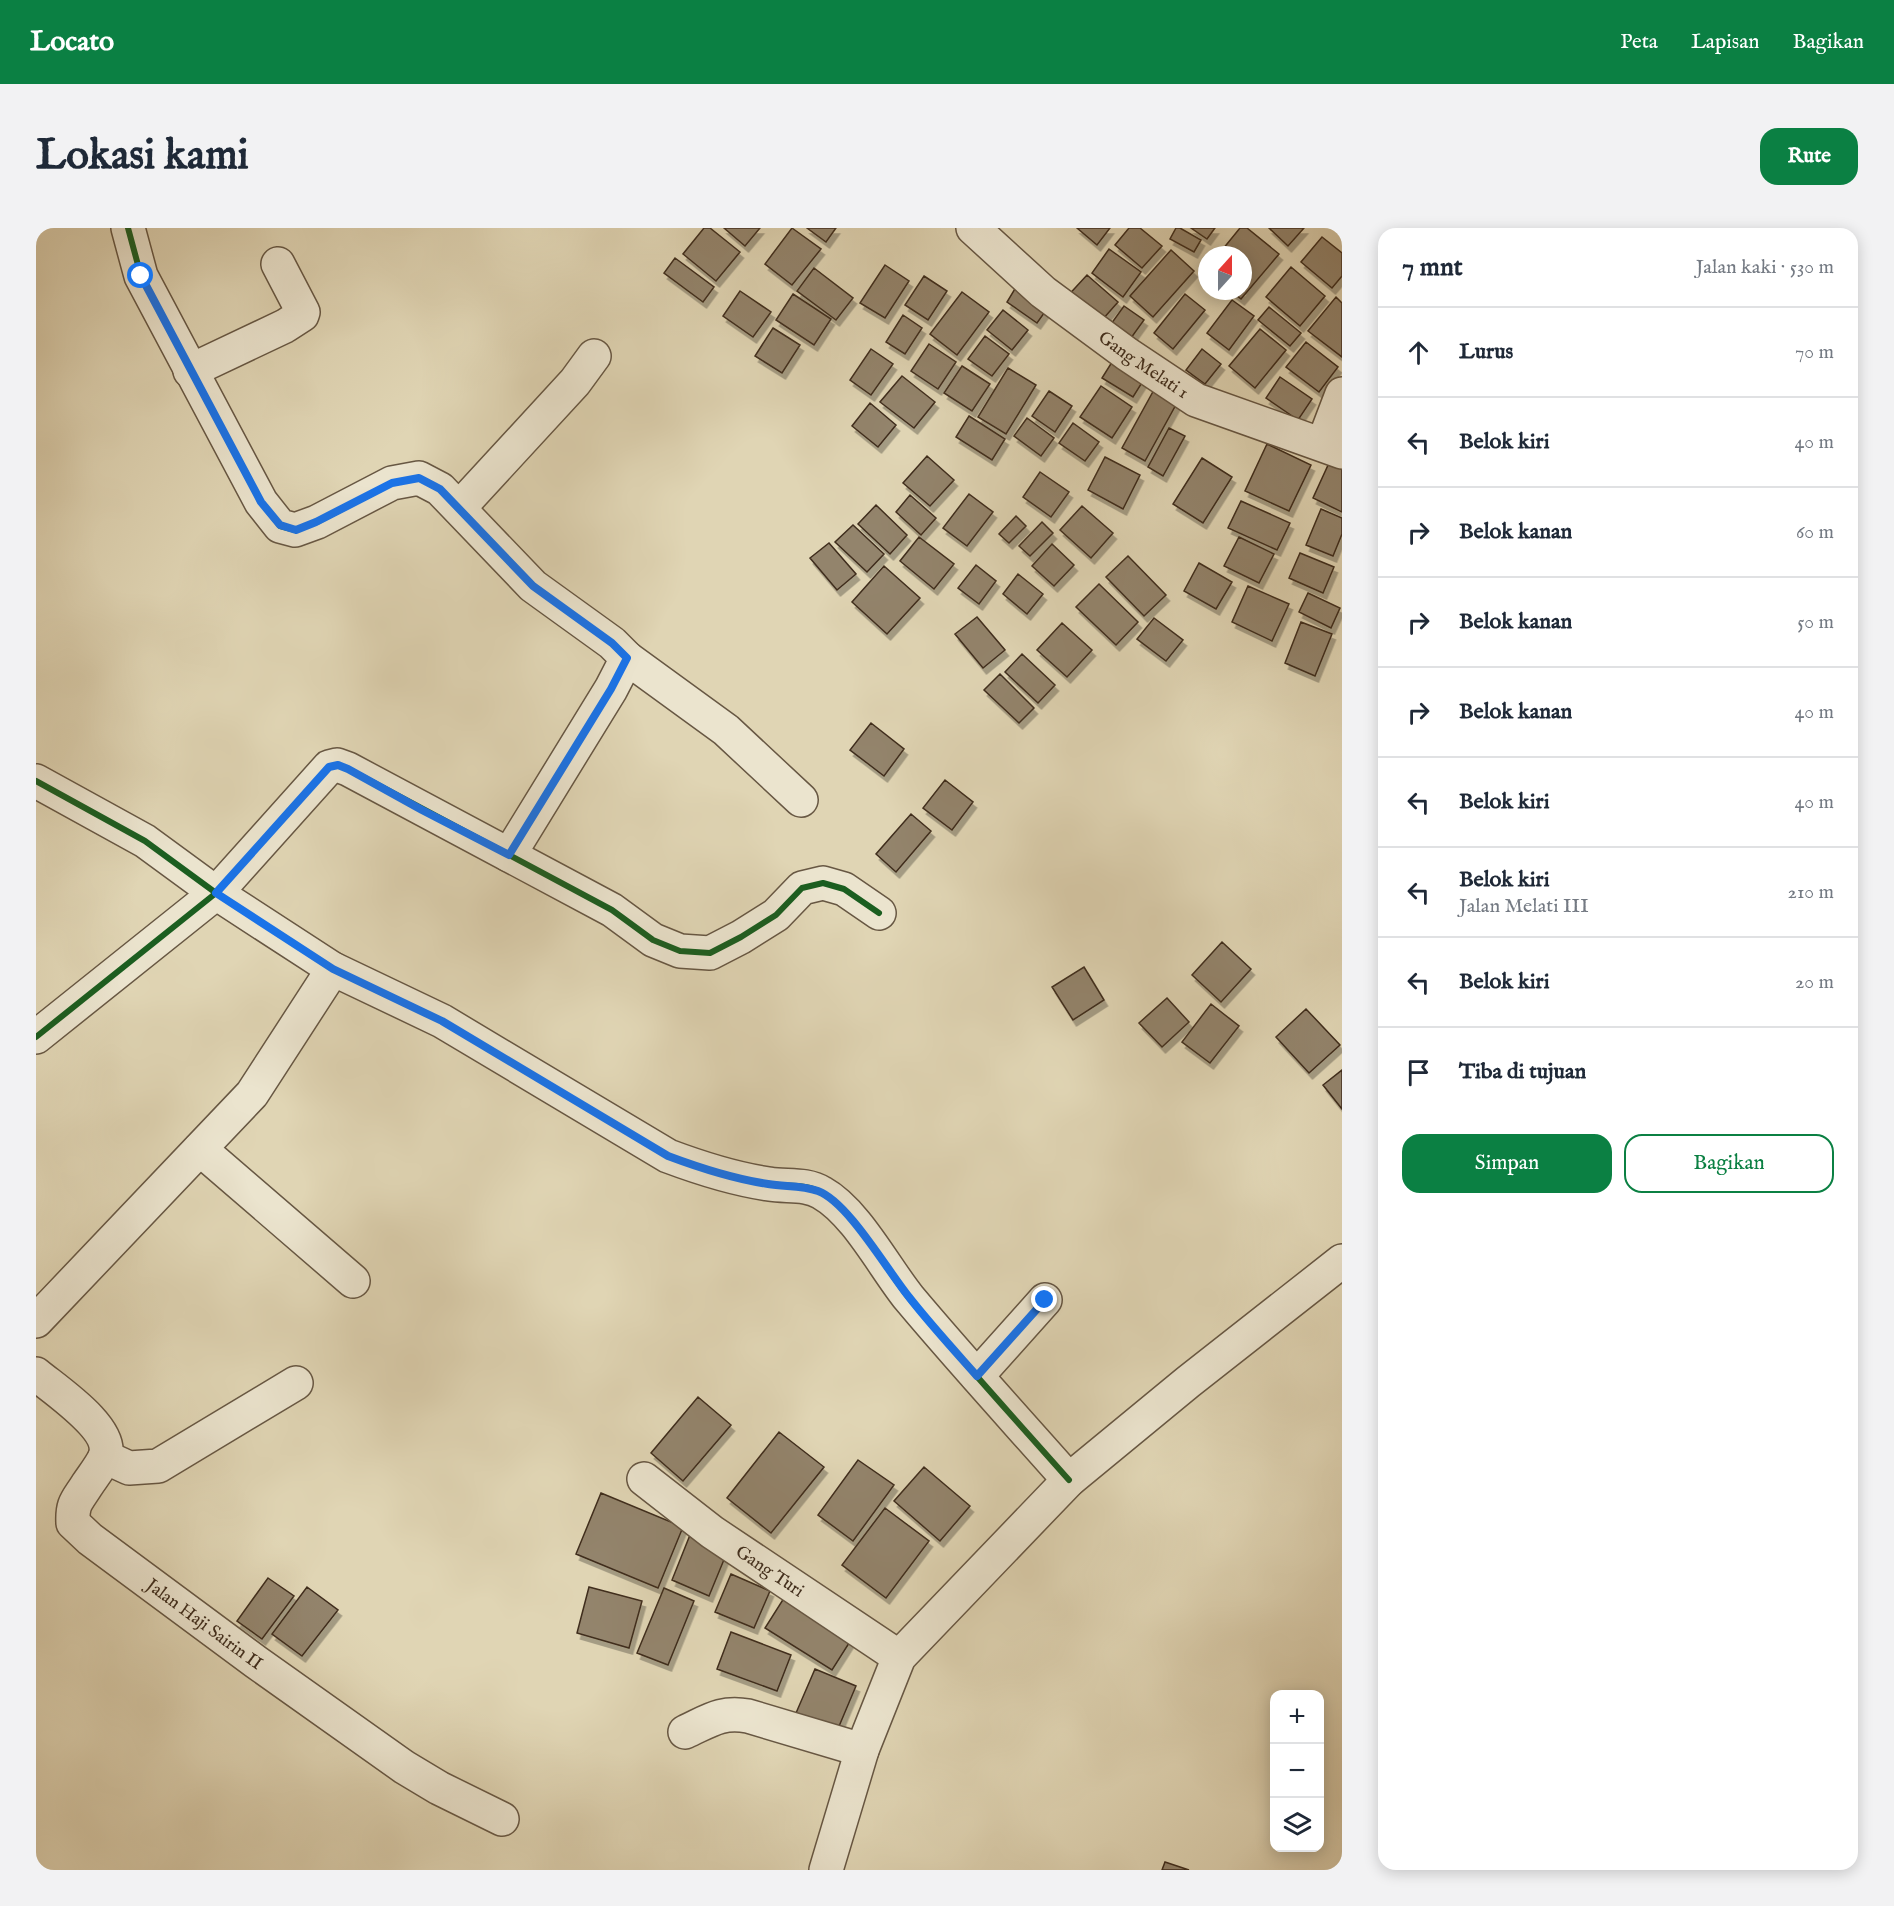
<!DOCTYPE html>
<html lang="id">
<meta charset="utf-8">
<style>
body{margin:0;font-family:"IM FELL English",serif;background:#f2f2f3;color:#1f2937}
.controls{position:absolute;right:18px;bottom:18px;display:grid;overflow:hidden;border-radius:12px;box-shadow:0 3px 15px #0003}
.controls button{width:54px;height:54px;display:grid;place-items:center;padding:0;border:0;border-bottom:2px solid #e0e1e3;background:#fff;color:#1f2937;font:30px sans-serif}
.compass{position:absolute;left:1162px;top:18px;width:54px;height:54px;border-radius:50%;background:#fff;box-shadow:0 3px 15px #0003;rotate:21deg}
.stop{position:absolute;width:18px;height:18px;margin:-14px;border:4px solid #1a73e8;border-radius:50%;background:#fff}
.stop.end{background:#1a73e8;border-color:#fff;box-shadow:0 2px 6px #0008}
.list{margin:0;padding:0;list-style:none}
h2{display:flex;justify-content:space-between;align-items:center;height:78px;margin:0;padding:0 24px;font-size:26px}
h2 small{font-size:20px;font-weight:400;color:#747a83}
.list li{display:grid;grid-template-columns:39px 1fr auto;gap:18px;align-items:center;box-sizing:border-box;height:90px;padding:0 24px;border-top:2px solid #e0e1e3}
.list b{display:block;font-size:22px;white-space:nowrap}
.list p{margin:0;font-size:20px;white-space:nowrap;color:#747a83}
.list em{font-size:20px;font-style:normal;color:#747a83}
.actions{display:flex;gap:12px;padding:18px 24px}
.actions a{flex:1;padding:14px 0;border:2px solid #0b8043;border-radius:18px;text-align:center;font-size:21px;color:#0b8043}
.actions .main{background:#0b8043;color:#fff}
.icon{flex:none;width:33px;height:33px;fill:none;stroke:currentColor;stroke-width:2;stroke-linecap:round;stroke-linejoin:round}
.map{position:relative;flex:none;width:1306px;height:1642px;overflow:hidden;border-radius:18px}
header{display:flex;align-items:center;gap:36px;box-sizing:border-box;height:84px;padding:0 30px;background:#0b8043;color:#fff}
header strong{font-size:28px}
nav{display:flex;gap:33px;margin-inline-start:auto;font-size:21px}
.intro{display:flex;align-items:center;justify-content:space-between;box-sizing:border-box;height:144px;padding:0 36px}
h1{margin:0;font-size:42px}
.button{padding:15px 27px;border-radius:18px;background:#0b8043;color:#fff;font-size:21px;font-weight:700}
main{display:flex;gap:36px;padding:0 36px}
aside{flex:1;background:#fff;border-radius:18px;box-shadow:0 3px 15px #0003}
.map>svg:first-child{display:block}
.building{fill:#93846c;stroke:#3f2d1d;stroke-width:1.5;filter:url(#shadow)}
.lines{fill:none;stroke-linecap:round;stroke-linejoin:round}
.minor-casing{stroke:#675743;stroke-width:36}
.minor{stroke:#ebe4ce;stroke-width:33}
.cycleway-casing{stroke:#ebe4ce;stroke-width:10}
.cycleway{stroke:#1b5e20;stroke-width:6}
.route{stroke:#1a73e8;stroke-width:8}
.labels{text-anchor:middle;stroke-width:6;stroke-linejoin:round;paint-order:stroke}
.street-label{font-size:18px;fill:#3f2d1d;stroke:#ebe4ce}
</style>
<header>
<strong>Locato</strong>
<nav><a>Peta</a><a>Lapisan</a><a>Bagikan</a></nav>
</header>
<div class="intro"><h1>Lokasi kami</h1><a class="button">Rute</a></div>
<main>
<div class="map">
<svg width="1306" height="1642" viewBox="0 0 1306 1642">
<defs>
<filter id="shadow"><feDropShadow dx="3.5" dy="6" stdDeviation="0" flood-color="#0004"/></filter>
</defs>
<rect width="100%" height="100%" fill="#e0d5b4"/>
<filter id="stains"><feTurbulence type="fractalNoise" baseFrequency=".00333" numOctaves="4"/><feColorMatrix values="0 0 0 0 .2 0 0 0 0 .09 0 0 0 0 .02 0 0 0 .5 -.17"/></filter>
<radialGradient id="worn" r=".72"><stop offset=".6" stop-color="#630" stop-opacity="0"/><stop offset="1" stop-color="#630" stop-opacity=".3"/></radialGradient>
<!-- building -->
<path class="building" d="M668,0H674L704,24L680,53L647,26Z
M688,0H724L709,18Z
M756,0L785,21L756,57L729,36Z
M771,0H800L790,14Z
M1041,0H1074L1061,17Z
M1093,0H1104L1126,18L1106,40L1079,17Z
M1140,0H1144L1165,12L1158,24L1134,11Z
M1155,0H1179L1171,11Z
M1204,0H1211L1243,26L1205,71L1195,63H1207V27H1182Z
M1233,0H1268L1252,18Z
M1286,9L1306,25V48L1296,60L1265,34Z
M1073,21L1105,44L1087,69L1056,45Z
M1135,22L1158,43L1117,89L1094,68Z
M639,30L678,59L667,74L628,45Z
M849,37L873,53L849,90L824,75Z
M1255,39L1289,68L1264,98L1230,69Z
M778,40L817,70L800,92L761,63Z
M1051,47L1082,74L1059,100L1028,72Z
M888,48L911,63L892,92L869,77Z
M980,59L1011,81L1001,95L971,74Z
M704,63L735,84L717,109L687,88Z
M926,64L953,84L921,127L894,106Z
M757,66L795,91L778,117L740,92Z
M1149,66L1169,82L1137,121L1118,105Z
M1300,69L1306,75V129L1272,103Z
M1196,72L1218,88L1193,122L1171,105Z
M1088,78L1108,92L1095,110L1075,96Z
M1233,79L1265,105L1254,118L1222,92Z
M967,82L992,102L976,122L951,102Z
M867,87L886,100L869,126L850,114Z
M737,100L764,117L746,145L719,128Z
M1224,101L1250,122L1219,160L1193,138Z
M949,108L973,126L956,148L932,131Z
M1270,114L1302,139L1283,164L1250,139Z
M893,116L920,134L902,161L875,143Z
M835,121L857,136L835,167L814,152Z
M1166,121L1185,136L1169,156L1150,142Z
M1076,134L1107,153L1097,169L1066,150Z
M926,138L954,156L936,183L908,165Z
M972,140L1000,157L970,206L942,189Z
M866,148L899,174L878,200L844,174Z
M1244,149L1276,171L1262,192L1230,170Z
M1065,158L1096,179L1076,210L1044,189Z
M1119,160L1142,173L1109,233L1086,220Z
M1013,163L1036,178L1019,204L996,188Z
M834,175L860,197L842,219L816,198Z
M933,188L969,211L956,232L920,209Z
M991,190L1018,210L1005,228L978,208Z
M1037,195L1063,214L1049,233L1023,215Z
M1133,200L1149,208L1127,248L1112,239Z
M1231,216L1275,237L1253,283L1209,263Z
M891,228L918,252L894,278L867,255Z
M1069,229L1104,247L1087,281L1052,262Z
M1166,230L1196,249L1167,295L1137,276Z
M1293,235L1306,241V284L1277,270Z
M1004,244L1033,264L1015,289L987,269Z
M933,266L957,284L931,318L907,300Z
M874,267L900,290L885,307L860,284Z
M1205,273L1254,295L1241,322L1192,300Z
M840,277L871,307L854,326L822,296Z
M1046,278L1077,305L1055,330L1024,302Z
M1285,281L1306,290V306L1297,328L1270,317Z
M980,288L990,298L973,315L963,306Z
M1006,294L1017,305L994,328L983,318Z
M817,297L848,326L831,344L799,314Z
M883,309L918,336L898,361L864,333Z
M1203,309L1238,326L1223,355L1188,338Z
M793,315L820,346L801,362L774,330Z
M1016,316L1038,337L1018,358L996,338Z
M1264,325L1298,339L1287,365L1253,350Z
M1092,328L1130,367L1108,388L1070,349Z
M1163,335L1196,354L1180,381L1148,363Z
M940,337L960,353L943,376L922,360Z
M848,338L884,370L851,406L816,374Z
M982,346L1007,366L991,386L967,366Z
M1063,356L1102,394L1080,417L1040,379Z
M1212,358L1253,376L1236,413L1196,394Z
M1272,365L1304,380L1295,400L1263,384Z
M941,389L969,422L947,440L919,406Z
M1118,390L1147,412L1130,433L1101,411Z
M1265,394L1296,406L1279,448L1249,435Z
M1026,395L1056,422L1031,449L1001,422Z
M986,426L1019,457L1002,475L969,444Z
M964,446L998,480L983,495L948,462Z
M835,495L868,521L848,548L814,522Z
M909,552L937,574L916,602L887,580Z
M875,586L895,603L860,644L840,626Z
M1186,714L1215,741L1185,774L1156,747Z
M1048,739L1068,772L1037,792L1016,759Z
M1131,770L1153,794L1126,819L1103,795Z
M1175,776L1203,798L1174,835L1146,814Z
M1270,781L1304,817L1273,845L1240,809Z
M1306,842V881L1287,857Z
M662,1169L695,1197L647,1253L615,1225Z
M743,1204L788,1239L735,1305L691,1270Z
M822,1232L858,1257L817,1313L782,1287Z
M888,1239L934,1278L904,1313L858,1273Z
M565,1265L647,1299L622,1360L540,1326Z
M849,1280L893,1313L850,1370L806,1337Z
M654,1307L692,1322L673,1368L636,1352Z
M695,1346L734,1363L718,1400L679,1384Z
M232,1350L258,1368L226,1411L201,1393Z
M271,1359L302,1382L266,1428L236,1406Z
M553,1359L606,1373L593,1420L541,1405Z
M628,1360L658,1373L632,1437L601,1425Z
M748,1370L815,1412L796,1442L729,1400Z
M695,1404L755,1427L741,1463L681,1441Z
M779,1441L820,1458L801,1503L760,1485Z
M1129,1634L1153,1642H1126Z"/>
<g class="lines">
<defs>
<g id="minor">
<path d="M92,0L105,48L225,274L244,298L259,302L281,294L356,255L383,250L404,261L497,358L576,415L591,430L575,461L473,627"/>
<path id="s1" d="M937,0L1007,64L1091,126L1160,172L1306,224"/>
<path d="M154,143L249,98L266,87L267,84L242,36"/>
<path d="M1287,216L1306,166"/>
<path d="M423,280L539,154L558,128"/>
<path d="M591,430L690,502L765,572"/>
<path d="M0,553L109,613L180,665L297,741L406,793L632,928C664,940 698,951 733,956C751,959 770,955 786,965C820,984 848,1039 873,1070C925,1132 980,1192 1033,1252"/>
<path d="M0,809L180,665L293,539L301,537L312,541L576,682L617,712L644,723L674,725L705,709L740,687L766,660L787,655L808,661L843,685"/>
<path d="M164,921L317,1053"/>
<path d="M0,1093L216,866L297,741"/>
<path id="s2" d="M0,1146C19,1162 79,1201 69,1229C65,1238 57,1248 51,1257C41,1273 36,1275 37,1295L54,1311L220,1434L368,1539L403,1560L466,1591"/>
<path d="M941,1148L1009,1072"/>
<path d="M69,1229L93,1240L122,1238L260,1155"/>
<path id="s3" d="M608,1251L676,1304L863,1429"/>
<path d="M649,1504C673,1493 685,1483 712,1488L826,1522"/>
<path d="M790,1642L826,1522L863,1429L1033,1252L1152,1154L1306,1033"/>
</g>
</defs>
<!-- minor casing -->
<use href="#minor" class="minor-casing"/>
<!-- minor -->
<use href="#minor" class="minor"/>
<defs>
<path id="cycleway" d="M92,0L105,48L225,274L244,298L259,302L281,294L356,255L383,250L404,261L497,358L576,415L591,430L575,461L473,627
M0,553L109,613L180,665L297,741L406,793L632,928C664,940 698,951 733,956C751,959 770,955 786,965C820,984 848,1039 873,1070C925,1132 980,1192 1033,1252
M0,809L180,665L293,539L301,537L312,541L576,682L617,712L644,723L674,725L705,709L740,687L766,660L787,655L808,661L843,685"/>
</defs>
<!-- cycleway casing -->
<use href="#cycleway" class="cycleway-casing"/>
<!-- cycleway -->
<use href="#cycleway" class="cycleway"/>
</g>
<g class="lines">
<!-- route -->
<path class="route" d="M105,48L225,274L244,297L260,302L280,294L356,255L383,250L404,261L497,358L576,415L591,430L575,461L473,627L386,582L312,541L302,537L293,539L180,665L297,741L406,793L632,928C664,940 698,951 732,956C749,959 765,957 782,963C812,974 851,1042 873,1069C894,1096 918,1122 941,1148L1009,1072"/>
</g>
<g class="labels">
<!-- street labels -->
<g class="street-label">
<text dy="6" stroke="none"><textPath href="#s1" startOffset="219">Gang Melati 1</textPath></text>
<text dy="6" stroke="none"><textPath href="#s3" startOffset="156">Gang Turi</textPath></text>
<text dy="6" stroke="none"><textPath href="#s2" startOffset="354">Jalan Haji Sairin II</textPath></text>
</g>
</g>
<rect width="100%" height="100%" filter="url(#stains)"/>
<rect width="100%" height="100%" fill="url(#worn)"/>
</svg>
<div class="controls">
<button>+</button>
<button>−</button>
<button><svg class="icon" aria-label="layers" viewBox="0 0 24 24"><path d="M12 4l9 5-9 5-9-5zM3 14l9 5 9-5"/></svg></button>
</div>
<svg class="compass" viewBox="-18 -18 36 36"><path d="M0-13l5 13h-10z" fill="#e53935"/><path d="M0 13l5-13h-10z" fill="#747a83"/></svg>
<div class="stop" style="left:105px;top:48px"></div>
<div class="stop end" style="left:1009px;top:1072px"></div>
</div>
<aside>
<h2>7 mnt<small>Jalan kaki · 530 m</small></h2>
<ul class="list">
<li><svg class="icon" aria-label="ahead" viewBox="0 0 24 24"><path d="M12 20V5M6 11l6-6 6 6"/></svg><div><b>Lurus</b></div><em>70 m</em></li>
<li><svg class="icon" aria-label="left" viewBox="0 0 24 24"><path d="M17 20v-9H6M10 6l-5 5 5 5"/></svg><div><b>Belok kiri</b></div><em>40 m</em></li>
<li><svg class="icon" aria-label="right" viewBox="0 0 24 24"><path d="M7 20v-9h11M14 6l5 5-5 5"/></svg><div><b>Belok kanan</b></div><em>60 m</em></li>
<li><svg class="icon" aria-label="right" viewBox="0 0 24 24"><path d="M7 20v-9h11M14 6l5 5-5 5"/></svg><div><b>Belok kanan</b></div><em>50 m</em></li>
<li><svg class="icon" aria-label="right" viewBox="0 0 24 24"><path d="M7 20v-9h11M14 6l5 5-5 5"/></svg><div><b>Belok kanan</b></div><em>40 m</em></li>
<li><svg class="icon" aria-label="left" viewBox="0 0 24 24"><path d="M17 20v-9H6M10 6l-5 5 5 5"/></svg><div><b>Belok kiri</b></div><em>40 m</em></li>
<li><svg class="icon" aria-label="left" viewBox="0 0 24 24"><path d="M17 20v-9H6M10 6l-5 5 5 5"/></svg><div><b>Belok kiri</b><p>Jalan Melati III</p></div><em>210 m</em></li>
<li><svg class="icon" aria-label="left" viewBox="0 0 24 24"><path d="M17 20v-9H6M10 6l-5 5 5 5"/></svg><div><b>Belok kiri</b></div><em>20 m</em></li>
<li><svg class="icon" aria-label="arrive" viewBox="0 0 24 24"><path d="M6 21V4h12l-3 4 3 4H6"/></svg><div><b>Tiba di tujuan</b></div></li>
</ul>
<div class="actions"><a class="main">Simpan</a><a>Bagikan</a></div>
</aside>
</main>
